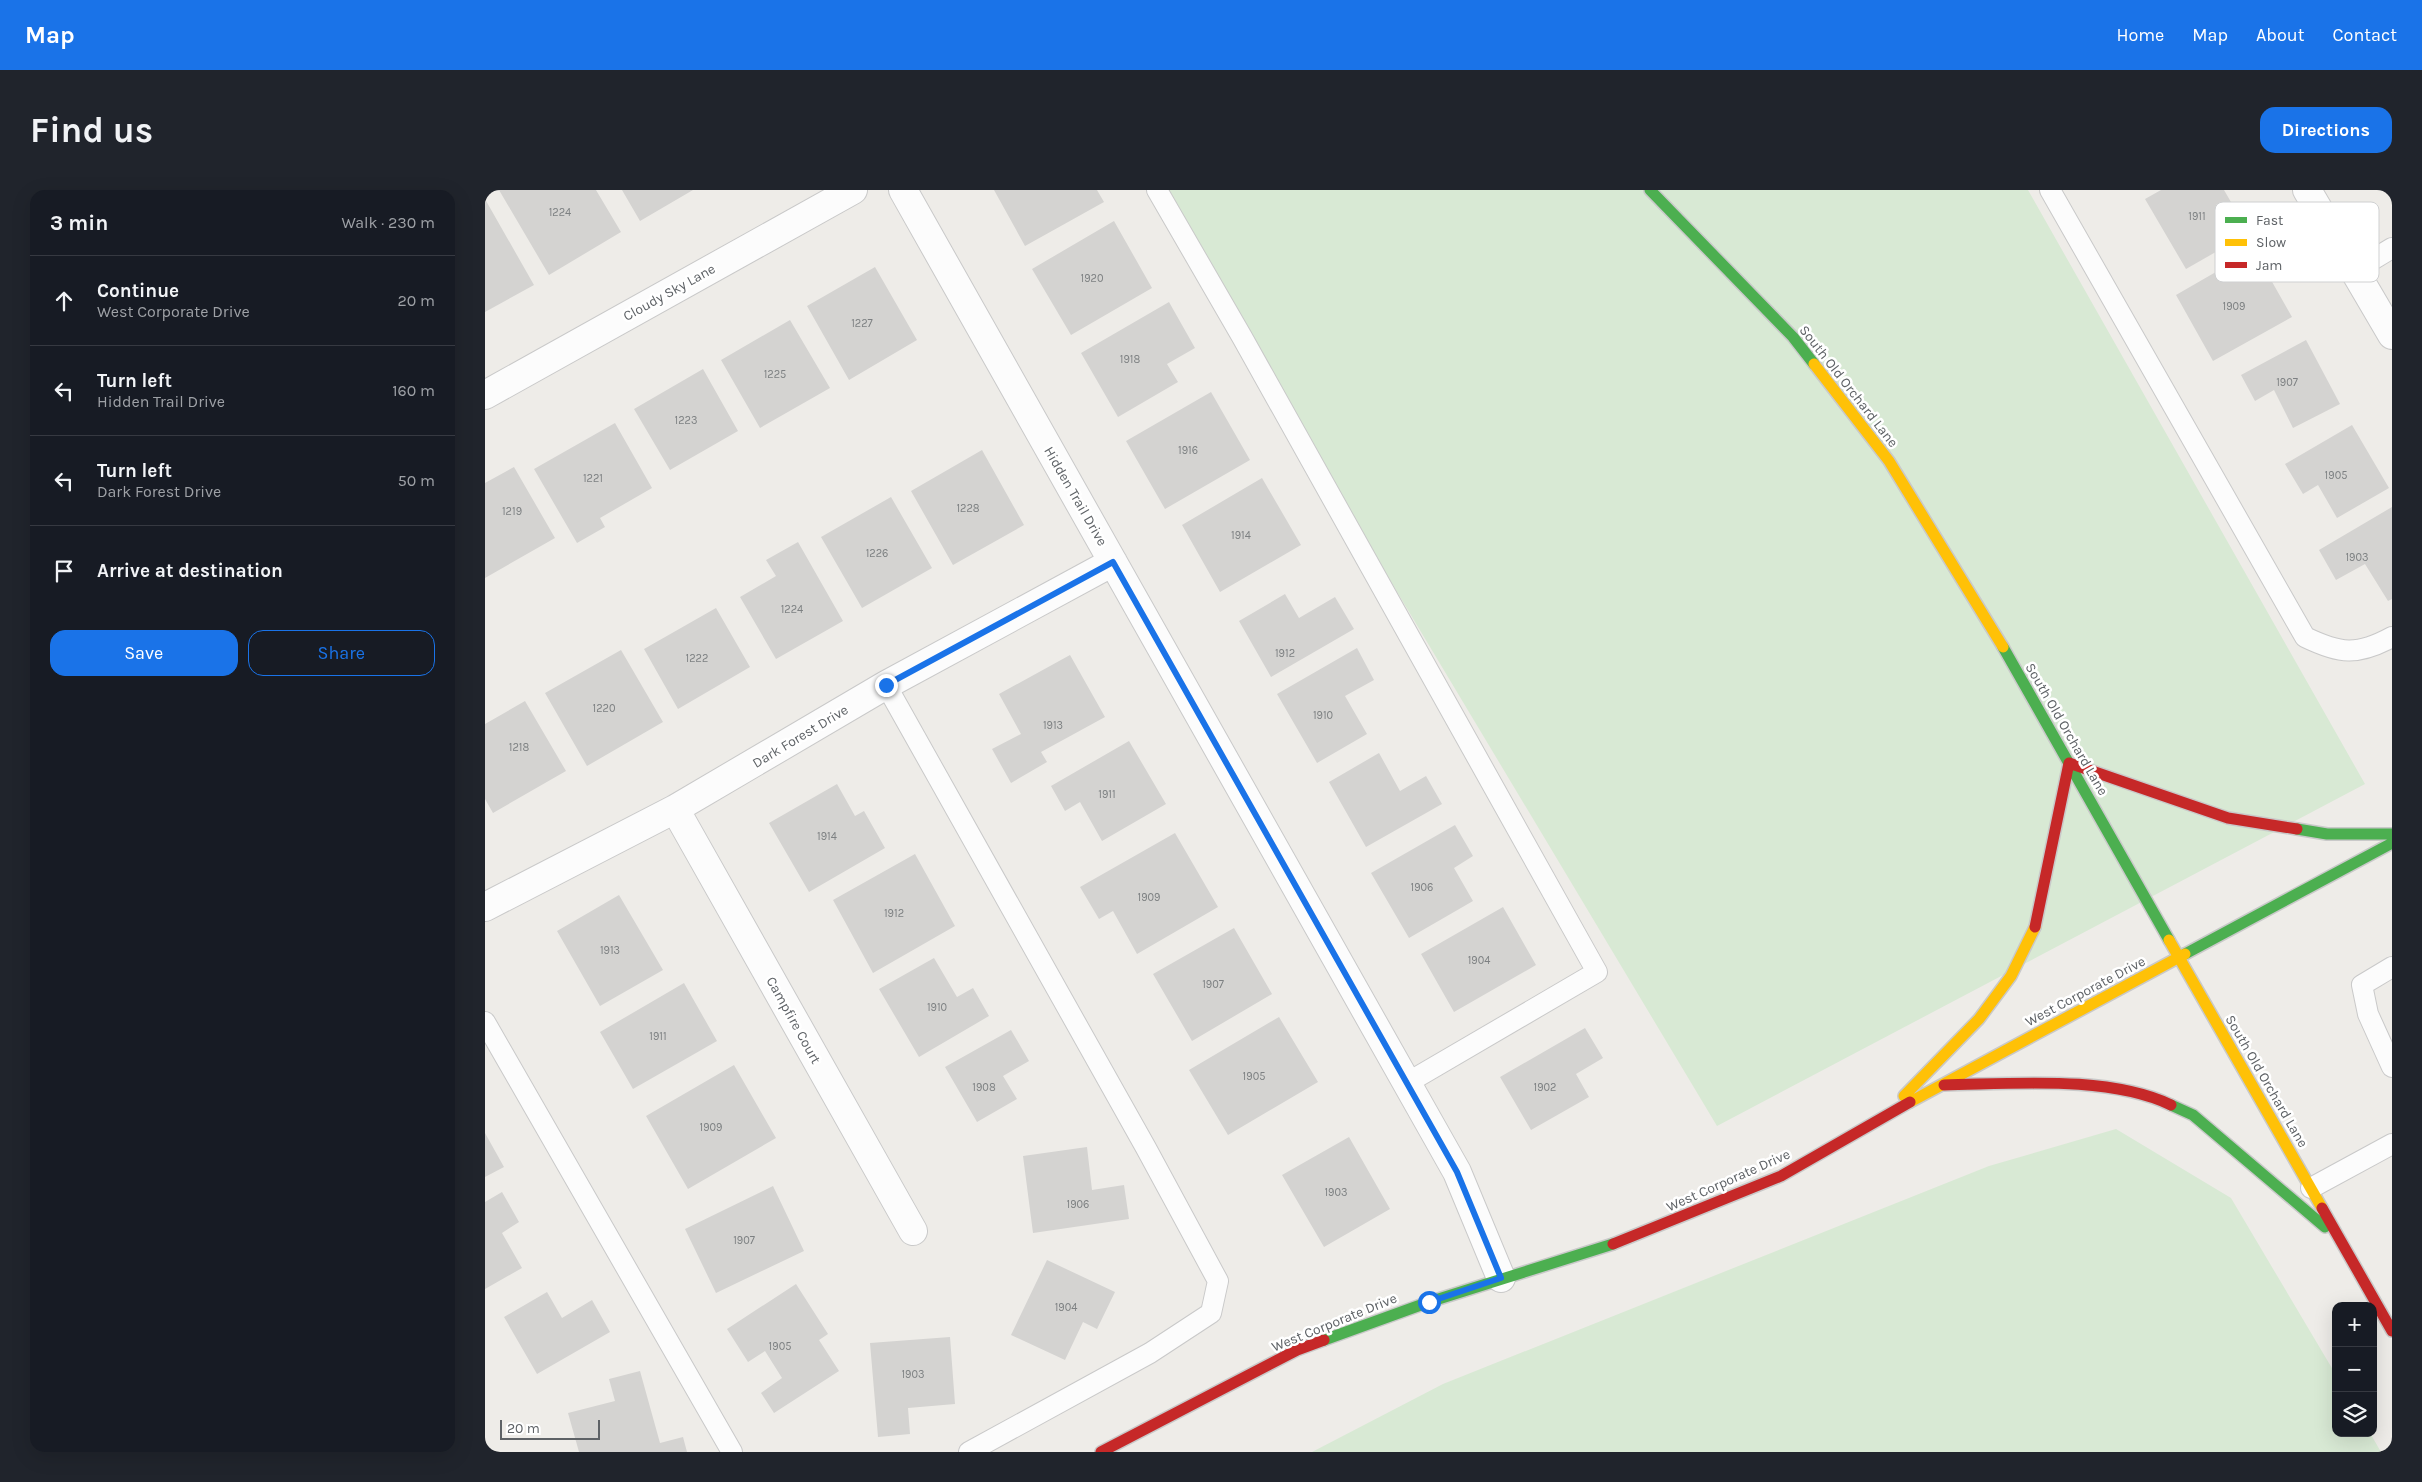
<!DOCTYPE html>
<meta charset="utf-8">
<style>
body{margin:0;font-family:Karla,sans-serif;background:#20242c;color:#f1f3f6}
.controls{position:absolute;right:15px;bottom:15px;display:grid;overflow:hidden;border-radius:10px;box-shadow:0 5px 20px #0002}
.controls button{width:45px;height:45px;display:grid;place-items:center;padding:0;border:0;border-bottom:1px solid #363941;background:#171b24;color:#f1f3f6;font:25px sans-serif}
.scale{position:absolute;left:15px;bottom:12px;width:100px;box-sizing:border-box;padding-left:5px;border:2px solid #5e6266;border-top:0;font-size:14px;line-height:18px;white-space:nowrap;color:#5e6266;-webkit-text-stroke:4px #fff;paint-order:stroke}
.stop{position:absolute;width:15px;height:15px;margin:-11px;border:4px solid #1a73e8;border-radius:50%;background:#fff}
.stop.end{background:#1a73e8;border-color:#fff;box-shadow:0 1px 5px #0008}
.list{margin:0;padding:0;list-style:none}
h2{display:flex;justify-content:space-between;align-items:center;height:65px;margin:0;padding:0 20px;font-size:21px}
h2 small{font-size:16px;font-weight:400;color:#9ea1a6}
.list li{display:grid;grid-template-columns:32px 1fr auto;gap:15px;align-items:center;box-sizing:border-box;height:90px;padding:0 20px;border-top:1px solid #363941}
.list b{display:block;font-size:19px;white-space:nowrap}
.list p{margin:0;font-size:16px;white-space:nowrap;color:#9ea1a6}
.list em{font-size:16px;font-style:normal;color:#9ea1a6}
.actions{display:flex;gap:10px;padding:15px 20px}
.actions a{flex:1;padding:11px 0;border:1px solid #1a73e8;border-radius:15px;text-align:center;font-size:18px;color:#1a73e8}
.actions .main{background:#1a73e8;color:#fff}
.icon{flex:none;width:28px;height:28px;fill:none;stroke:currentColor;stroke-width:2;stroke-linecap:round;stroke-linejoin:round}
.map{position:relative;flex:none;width:1907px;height:1262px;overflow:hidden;border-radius:15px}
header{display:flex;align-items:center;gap:30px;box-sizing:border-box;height:70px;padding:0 25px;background:#1a73e8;color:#fff}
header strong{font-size:24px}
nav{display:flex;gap:28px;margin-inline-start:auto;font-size:18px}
.intro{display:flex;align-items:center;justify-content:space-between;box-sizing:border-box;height:120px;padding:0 30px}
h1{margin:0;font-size:35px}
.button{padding:12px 22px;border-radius:15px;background:#1a73e8;color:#fff;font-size:18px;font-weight:700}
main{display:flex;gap:30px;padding:0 30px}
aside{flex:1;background:#171b24;border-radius:15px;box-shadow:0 5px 20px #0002}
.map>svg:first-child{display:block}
.green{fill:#d8e9d4}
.building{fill:#d4d3d1}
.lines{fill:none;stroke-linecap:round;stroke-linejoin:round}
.lane-casing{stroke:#c9c9c9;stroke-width:22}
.street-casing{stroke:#c9c9c9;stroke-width:30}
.fast-casing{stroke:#c9c9c9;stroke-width:14}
.slow-casing{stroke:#c9c9c9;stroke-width:14}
.jam-casing{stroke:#c9c9c9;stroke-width:14}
.lane{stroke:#fcfcfc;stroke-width:20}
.street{stroke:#fcfcfc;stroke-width:28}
.fast{stroke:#4caf50;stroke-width:11}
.slow{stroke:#ffc107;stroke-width:11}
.jam{stroke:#c62828;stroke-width:11}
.route{stroke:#1a73e8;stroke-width:6}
.labels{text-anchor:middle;stroke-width:5;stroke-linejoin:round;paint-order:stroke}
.number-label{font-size:11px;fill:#7d8082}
.street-label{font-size:14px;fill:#5e6266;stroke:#fff}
.key{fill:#fff;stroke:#cfd0d1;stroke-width:1}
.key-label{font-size:14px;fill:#5e6266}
</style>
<header>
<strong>Map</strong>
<nav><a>Home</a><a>Map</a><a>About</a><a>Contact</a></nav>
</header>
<div class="intro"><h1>Find us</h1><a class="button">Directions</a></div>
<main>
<aside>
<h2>3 min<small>Walk · 230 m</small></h2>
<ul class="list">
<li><svg class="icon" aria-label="ahead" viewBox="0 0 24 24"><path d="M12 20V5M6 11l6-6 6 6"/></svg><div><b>Continue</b><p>West Corporate Drive</p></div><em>20 m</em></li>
<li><svg class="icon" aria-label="left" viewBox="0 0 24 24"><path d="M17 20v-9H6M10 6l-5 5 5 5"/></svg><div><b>Turn left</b><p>Hidden Trail Drive</p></div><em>160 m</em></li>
<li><svg class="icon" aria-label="left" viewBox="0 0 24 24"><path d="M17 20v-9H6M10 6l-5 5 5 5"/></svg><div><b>Turn left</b><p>Dark Forest Drive</p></div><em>50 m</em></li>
<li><svg class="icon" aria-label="arrive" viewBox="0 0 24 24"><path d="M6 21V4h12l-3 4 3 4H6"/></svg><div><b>Arrive at destination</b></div></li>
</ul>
<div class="actions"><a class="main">Save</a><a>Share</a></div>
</aside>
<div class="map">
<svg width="1907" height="1262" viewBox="0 0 1907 1262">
<rect width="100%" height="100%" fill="#eeece8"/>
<!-- green -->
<path class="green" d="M681,0H1543L1880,594L1232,936L830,265Z
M1631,939L1746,1008L1851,1185V1243H1885L1896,1262H827L958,1194L1504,976Z"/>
<!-- building -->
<path class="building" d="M14,0H111L136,42L64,85Z
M137,0H208L155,31Z
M509,0H612L619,12L540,56Z
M1676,0H1739L1764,43L1701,79L1660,9Z
M0,9L49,95L0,122Z
M629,31L667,98L586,145L547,79Z
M1769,60L1807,127L1728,171L1691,105Z
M390,77L432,150L364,190L322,116Z
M684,112L710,158L682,174L693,192L633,227L596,163Z
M305,130L345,198L275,238L236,170Z
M1821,150L1855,214L1808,238L1789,200L1770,211L1756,185Z
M218,179L253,241L185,280L149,219Z
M726,202L765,270L680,319L641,251Z
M130,233L167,298L115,328L120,337L92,353L49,279Z
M1867,235L1904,298L1852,328L1833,295L1818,304L1800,274Z
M497,260L539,335L468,375L426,301Z
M29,277L70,348L0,388V293Z
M777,288L816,355L735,402L697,335Z
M406,307L447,378L377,418L336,347Z
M1907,317V409L1903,411L1880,374L1851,390L1834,360Z
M313,352L358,431L291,469L255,407L291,386L281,370Z
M800,404L814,428L850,407L869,439L786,487L754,431Z
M231,418L265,477L193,519L159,459Z
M872,458L889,490L860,506L882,544L832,573L792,504Z
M136,460L178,532L102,576L60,503Z
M585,465L620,527L556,562L562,572L526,593L507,559L536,544L514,504Z
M40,511L81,581L8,623L0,609V534Z
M644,551L681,614L617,651L595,612L580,621L566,596Z
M894,563L915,601L941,586L957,614L881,657L844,592Z
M352,594L370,626L379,621L400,658L324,702L284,633Z
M970,635L988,666L969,678L988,711L924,748L886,683Z
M690,643L733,717L652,764L628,721L614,729L595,697Z
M430,664L470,736L388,783L348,710Z
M134,705L178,780L115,816L72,741Z
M1018,717L1051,775L969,822L936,764Z
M749,738L787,804L707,851L668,784Z
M449,768L472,807L488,798L504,826L434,867L394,799Z
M199,793L232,851L148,899L115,842Z
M794,827L833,892L743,945L704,880Z
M1100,838L1118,868L1091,884L1104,907L1046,940L1015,887Z
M526,840L544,871L518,886L532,909L492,932L460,877Z
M249,875L291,948L203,999L161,926Z
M0,943L19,977L0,987Z
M864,947L905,1019L839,1057L797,985Z
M602,957L607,1000L639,995L644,1029L548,1043L538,966Z
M288,996L319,1061L231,1103L200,1039Z
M17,1002L34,1032L17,1043L37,1078L0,1099V1012Z
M562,1070L630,1102L612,1139L598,1132L580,1170L526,1145Z
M311,1094L343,1144L334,1150L354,1181L289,1223L276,1203L297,1188L280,1161L263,1172L242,1139Z
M62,1102L77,1128L107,1110L125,1142L52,1184L19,1127Z
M465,1147L470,1214L423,1218L425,1244L393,1247L385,1153Z
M155,1181L175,1253L198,1247L202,1262H94L83,1223L130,1211L124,1189Z"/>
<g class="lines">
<defs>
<path id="lane" d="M672,0L757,147L1112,782L922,893
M1565,0L1820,447C1855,464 1872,466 1907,447
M1869,81L1907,58
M401,495L661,958L733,1091L726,1123L665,1163L484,1262
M1907,777L1877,795L1883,824L1907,877
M0,832L247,1262
M1826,998L1907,954"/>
<path id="street" d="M418,0L972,982L1016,1088
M1822,0L1907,145
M0,205L368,0
M190,619L428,1041
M0,717L190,619L401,495L628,372"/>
<path id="fast" d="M1165,0L1308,147L1329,174
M1518,457L1684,750
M1812,639L1842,644H1907
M1700,764L1907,653
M1686,915L1708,925L1840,1037
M839,1150L944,1112L1128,1054"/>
<path id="slow" d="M1329,174L1404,271L1518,457
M1684,750L1837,1018
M1419,906L1494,829L1526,786L1550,737
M1425,912L1700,764"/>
<path id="jam" d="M1550,737L1584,573L1743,628L1812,639
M1459,895C1528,894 1623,885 1686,915
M1837,1018L1907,1141
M1128,1054L1296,986L1425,912
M616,1262L812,1160L839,1150"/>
</defs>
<!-- lane casing -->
<use href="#lane" class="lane-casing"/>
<!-- street casing -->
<use href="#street" class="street-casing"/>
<!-- fast casing -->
<use href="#fast" class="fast-casing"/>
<!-- slow casing -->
<use href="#slow" class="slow-casing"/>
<!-- jam casing -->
<use href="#jam" class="jam-casing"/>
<!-- lane -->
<use href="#lane" class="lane"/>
<!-- street -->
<use href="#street" class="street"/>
<!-- fast -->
<use href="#fast" class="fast"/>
<!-- slow -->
<use href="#slow" class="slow"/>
<!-- jam -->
<use href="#jam" class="jam"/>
</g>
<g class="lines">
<!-- route -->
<path class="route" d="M401,495L628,372L972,982L1016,1088L944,1112"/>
</g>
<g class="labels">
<!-- number labels -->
<g class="number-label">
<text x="75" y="26">1224</text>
<text x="1712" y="30">1911</text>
<text x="607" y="92">1920</text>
<text x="1749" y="120">1909</text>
<text x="377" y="137">1227</text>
<text x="645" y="173">1918</text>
<text x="290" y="188">1225</text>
<text x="1802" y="196">1907</text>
<text x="201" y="234">1223</text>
<text x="703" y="264">1916</text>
<text x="1851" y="289">1905</text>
<text x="108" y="292">1221</text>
<text x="483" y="322">1228</text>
<text x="27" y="325">1219</text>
<text x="756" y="349">1914</text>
<text x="392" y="367">1226</text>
<text x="1872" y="371">1903</text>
<text x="307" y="423">1224</text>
<text x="800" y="467">1912</text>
<text x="212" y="472">1222</text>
<text x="119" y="522">1220</text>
<text x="838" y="529">1910</text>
<text x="568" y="539">1913</text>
<text x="34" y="561">1218</text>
<text x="622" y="608">1911</text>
<text x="342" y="650">1914</text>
<text x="937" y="701">1906</text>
<text x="664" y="711">1909</text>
<text x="409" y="727">1912</text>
<text x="125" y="764">1913</text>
<text x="994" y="774">1904</text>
<text x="728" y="798">1907</text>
<text x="452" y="821">1910</text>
<text x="173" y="850">1911</text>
<text x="769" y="890">1905</text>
<text x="499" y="901">1908</text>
<text x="1060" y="901">1902</text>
<text x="226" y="941">1909</text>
<text x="851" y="1006">1903</text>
<text x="593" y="1018">1906</text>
<text x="259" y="1054">1907</text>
<text x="581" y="1121">1904</text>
<text x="295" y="1160">1905</text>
<text x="428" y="1188">1903</text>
</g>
<!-- street labels -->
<g class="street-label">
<text transform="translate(184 102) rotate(-29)" y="5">Cloudy Sky Lane</text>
<text transform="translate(1364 196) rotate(52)" y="5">South Old Orchard Lane</text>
<text transform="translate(591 306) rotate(60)" y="5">Hidden Trail Drive</text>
<text transform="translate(1582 539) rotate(60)" y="5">South Old Orchard Lane</text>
<text transform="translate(315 546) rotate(-31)" y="5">Dark Forest Drive</text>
<text transform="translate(1600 801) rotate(-28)" y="5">West Corporate Drive</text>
<text transform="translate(309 830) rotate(61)" y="5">Campfire Court</text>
<text transform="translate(1782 891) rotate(60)" y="5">South Old Orchard Lane</text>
<text transform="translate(1243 990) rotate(-24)" y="5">West Corporate Drive</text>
<text transform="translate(849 1132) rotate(-22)" y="5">West Corporate Drive</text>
</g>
</g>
<!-- legend -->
<rect x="1730" y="12" width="164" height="80" rx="8" class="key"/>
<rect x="1740" y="27" width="22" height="6" fill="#4caf50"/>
<rect x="1740" y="49" width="22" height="7" fill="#ffc107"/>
<rect x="1740" y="72" width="22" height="6" fill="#c62828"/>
<g class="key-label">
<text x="1771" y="35">Fast</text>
<text x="1771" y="57">Slow</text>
<text x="1771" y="80">Jam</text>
</g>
</svg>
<div class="controls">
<button>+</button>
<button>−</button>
<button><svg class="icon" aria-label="layers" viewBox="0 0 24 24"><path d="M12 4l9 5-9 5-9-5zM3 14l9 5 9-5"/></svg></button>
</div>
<div class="scale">20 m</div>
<div class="stop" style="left:944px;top:1112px"></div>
<div class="stop end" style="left:401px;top:495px"></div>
</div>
</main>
